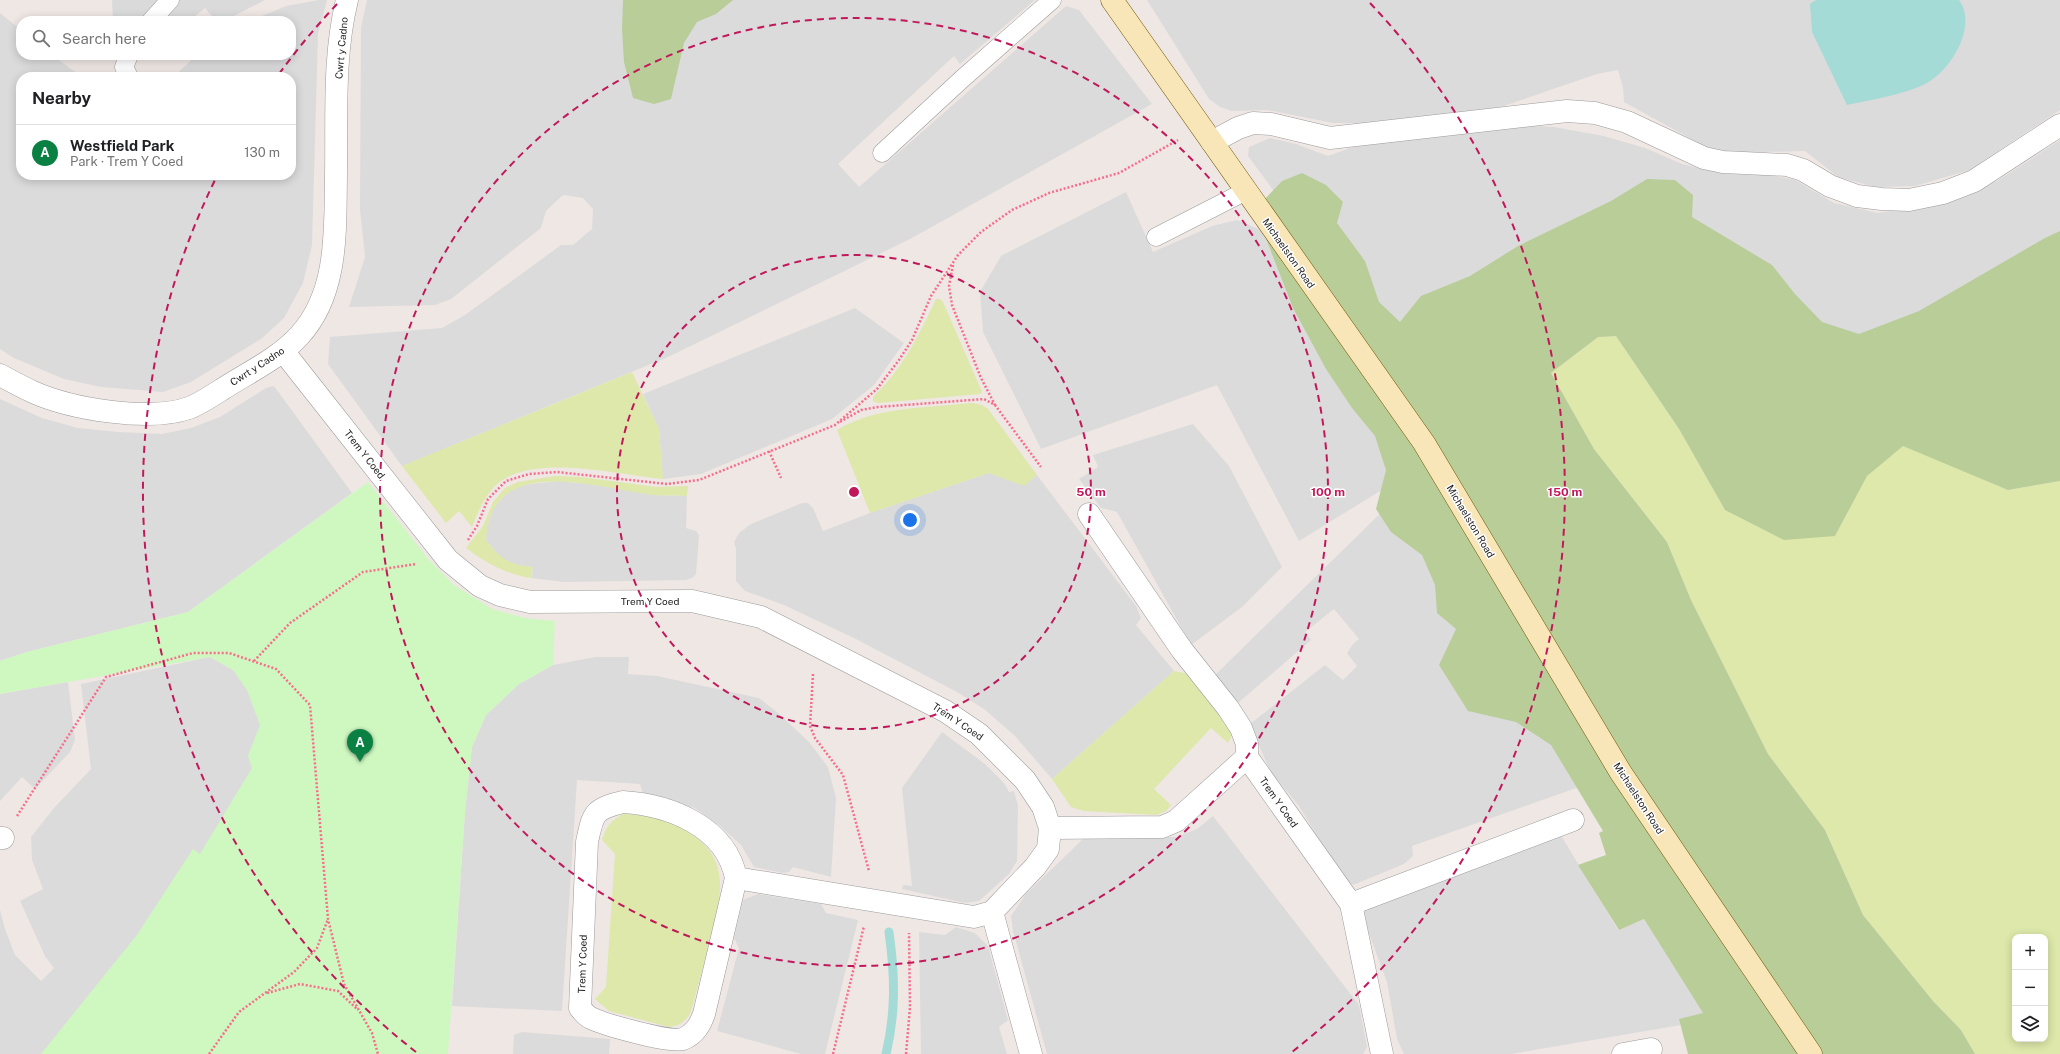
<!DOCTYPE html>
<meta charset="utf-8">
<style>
body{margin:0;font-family:"Public Sans",sans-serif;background:#f2f2f2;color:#202124}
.controls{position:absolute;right:12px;bottom:12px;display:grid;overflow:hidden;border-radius:8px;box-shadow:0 2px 10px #0003}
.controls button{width:36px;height:36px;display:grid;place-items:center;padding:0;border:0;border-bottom:1px solid #e0e0e0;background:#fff;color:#202124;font:20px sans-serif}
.you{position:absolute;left:910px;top:520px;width:14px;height:14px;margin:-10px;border:3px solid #fff;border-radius:50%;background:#1a73e8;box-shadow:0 0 0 6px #1a73e833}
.badge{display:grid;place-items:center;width:26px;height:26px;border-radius:50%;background:#0b8043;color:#fff;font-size:13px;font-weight:700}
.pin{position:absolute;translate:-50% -33px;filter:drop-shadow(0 1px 2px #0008)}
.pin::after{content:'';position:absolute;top:21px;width:14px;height:12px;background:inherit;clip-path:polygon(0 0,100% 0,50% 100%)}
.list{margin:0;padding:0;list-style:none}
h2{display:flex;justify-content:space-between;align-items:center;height:52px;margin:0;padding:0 16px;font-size:17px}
h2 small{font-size:13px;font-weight:400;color:#757577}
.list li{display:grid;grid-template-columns:26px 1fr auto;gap:12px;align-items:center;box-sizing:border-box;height:56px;padding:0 16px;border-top:1px solid #e0e0e0}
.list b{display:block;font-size:15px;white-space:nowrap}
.list p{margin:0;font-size:13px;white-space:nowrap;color:#757577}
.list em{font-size:13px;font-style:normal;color:#757577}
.icon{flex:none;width:22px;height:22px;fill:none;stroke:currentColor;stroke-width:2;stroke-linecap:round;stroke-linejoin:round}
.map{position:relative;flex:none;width:2060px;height:1054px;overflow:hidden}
.search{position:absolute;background:#fff;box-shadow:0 2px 10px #0003;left:16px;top:16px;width:280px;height:44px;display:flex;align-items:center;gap:10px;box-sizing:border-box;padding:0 14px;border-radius:16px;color:#757577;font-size:15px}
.panel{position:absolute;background:#fff;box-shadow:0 2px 10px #0003;left:16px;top:72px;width:280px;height:108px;border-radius:16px}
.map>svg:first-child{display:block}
.residential{fill:#dcdbdb}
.grass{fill:#dde8aa;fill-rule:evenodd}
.forest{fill:#b9cd99}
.park{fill:#cff8c1}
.parking{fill:#dadada}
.water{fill:#a5dbd6}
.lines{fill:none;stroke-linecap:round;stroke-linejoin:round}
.stream{stroke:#a5dbd6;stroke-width:9}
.lane-casing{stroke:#9b9b9b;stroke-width:19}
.street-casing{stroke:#9b9b9b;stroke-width:23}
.secondary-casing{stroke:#725b07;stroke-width:23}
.path{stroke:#f76d8c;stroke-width:2.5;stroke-dasharray:2 2;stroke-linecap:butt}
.lane{stroke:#fff;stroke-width:18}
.street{stroke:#fff;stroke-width:22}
.secondary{stroke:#f8e6b8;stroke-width:22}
.ring{fill:none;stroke:#c2185b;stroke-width:2;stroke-dasharray:7 5}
.labels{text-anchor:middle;stroke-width:3;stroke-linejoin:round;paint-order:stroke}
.street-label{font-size:10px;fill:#1e1e1e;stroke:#fff}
.centre{fill:#c2185b;stroke:#fff;stroke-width:2}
.ring-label{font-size:12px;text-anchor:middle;font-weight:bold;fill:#c2185b;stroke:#fff;stroke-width:3;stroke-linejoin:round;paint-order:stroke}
</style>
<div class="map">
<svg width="2060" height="1054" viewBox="0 0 2060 1054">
<rect width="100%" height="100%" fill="#efe7e4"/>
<!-- residential -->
<path class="residential" d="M319,0H327L318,34L312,245L303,283L284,318L261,339L191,382L163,392L101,387L64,379L14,358L0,349V13L21,30V55H52L82,77H21V175H291V77H173L197,55H291V21H250L286,6Z
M367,0H1035L960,64L954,56L838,164L859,187L1066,6L1079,10L1152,104L912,238L668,357L402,466L328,364L330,337L442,328L465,315L561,245H573L592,229L593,209L583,198L563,195L546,211L541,228L451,299L435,305L349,307L365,257L360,210L361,27Z
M1147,0H2060V110L1970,170L1915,186L1875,187L1838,177L1805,151L1722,153L1704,146L1624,102L1623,88L1618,70L1597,74L1498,108L1369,123H1333L1267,110L1232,111L1220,107L1209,99Z
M1512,125L1554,127L1604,136L1645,148L1682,164L1725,174L1771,175L1795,180L1834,203L1878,213L1948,203L1997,181L2060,140V263L1934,339L1393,353L1248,156L1249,147L1270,138L1296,144L1328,156L1353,147Z
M1126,192L1153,252L1212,226L1237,220L1263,231L1419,467L1299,541L1217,385L1041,449L983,332L980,292L1001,256Z
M855,308L904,343L874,385L832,419L701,474L663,479L659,429L643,394Z
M274,386L352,493L188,612L27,652L0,661V399L42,418L78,428L118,432L162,434L191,428L220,417L266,388Z
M1193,424L1229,466L1282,567L1242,607L1191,645L1117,512L1101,508L1079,479L1098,467L1093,455Z
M989,473L1024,485L1037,475L1136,606L1141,618L1136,625L1174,671L1052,779L1015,736L984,709L957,692L856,639L784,605L745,591L736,581V549L734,542L739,533L751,524L802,503H808L813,508L823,531L870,513Z
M559,481L609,486L653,495L687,496L686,528L696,531L699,535L696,574L692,578L686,580L564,582L531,578L533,568L514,564L500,557L486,540L487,526L494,507L504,496L514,488L530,484Z
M1392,502L1582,786L1412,846L1413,856L1404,864L1353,885L1343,879L1299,806L1270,771L1250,724L1325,665L1343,680L1357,666L1347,653L1353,644L1359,639L1334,609L1305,632L1311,640L1238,703L1215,675Z
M210,657L233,670L257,691L275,741L207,849L46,1054H0V910L5,929L15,955L41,981L54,968L45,956L20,901L43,889L32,860L31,837L54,808L91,769L81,684Z
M595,657H629L628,674L657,676L759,698L778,713L809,742L828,767L836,798L831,877L793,867L789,872L783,873L754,867L741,845L720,826L695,808L643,793L640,784L577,780L562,1011L452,1006L465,812L472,747L486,715L519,684L553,665Z
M68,682L75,740L70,752L35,789L22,777L0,801V694Z
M942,732L985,764L1004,783L1009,792L1014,791L1018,806L1017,861L1009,874L979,901L965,903L902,889L903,885L912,886L902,788Z
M1213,816L1359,1005L1367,1047L1363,1054H1047L1013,931L1011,916L1026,894L1083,839L1092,837H1176L1197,829Z
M1562,837L1618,930L1644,919L1704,1014L1680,1019L1681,1025L1511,1054H1404L1397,1039L1387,982L1361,912L1552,838Z
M758,894L821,904L826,913L858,920L825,1054H801L717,1031L739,948L734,938L743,900Z
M956,927L975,933L988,946L1008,1020L999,1027L1007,1054H921L919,932L945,935Z
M522,1032L610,1039L609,1054H513L514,1035Z"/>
<!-- grass -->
<path class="grass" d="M936,299H940L943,302L982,392L980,394L878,403L873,401V397C902,370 919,335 936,299Z
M1616,336L1679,429L1725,510L1835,536L1867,475L1903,445L2008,490L2060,481V1054H1975L1961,1030L1933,1001L1863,915L1825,830L1768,754L1691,600L1667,542L1594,449L1551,373L1598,337ZM2015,937H2045V1039H2015Z
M632,372L659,429L663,479C618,475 529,451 494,487C483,499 478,512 472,527L459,511L446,523L402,466Z
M972,403L982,405L988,409L1037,475L1024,486L989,473L870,513L837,430C877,406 927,408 972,403Z
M555,476L581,477L657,487L688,486L687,496C675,495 664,496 653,495C597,488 491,451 486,540C502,560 508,564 533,567L531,578C506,574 486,563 466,548L483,526L493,502L505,488L518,482Z
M1174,671L1189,674L1230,725L1232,735L1228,743L1211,728L1154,789L1171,805L1166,811L1156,815L1084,811L1071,807L1052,779Z
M623,814C645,814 666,820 685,830C734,858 721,898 709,943C703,967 697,991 690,1014C684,1022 679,1026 669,1027L609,1011L595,999L606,987L615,854L602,840C606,826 611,821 623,814Z"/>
<!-- forest -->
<path class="forest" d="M623,0H733L716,14L697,22L684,43L671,99L654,104L633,98L624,62L622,29Z
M1302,173L1326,185L1343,202L1337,223L1365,261L1379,302L1400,322L1421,296L1470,276L1518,246L1611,201L1647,179L1675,180L1693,195L1692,217L1772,265L1795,294L1822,322L1859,334L1919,311L2045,238L2060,231V481L2008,490L1903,446L1867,476L1835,536L1784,540L1725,510L1679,429L1616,336L1598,337L1551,373L1594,449L1667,542L1691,600L1768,754L1825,830L1863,915L1933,1001L1961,1030L1975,1054H1688L1679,1019L1703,1013L1644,919L1619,930L1578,865L1606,855L1599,833L1603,831L1551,745L1516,722L1468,711L1439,665L1456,629L1437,613L1435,585L1422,555L1391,532L1376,509L1386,470L1375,436L1352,408L1326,369L1293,308L1263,231L1265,199L1282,181Z"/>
<!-- park -->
<path class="park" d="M368,482L429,560L454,585L492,609L525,618L555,621L553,665L519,684L486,715L472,747L465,812L448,1054H41L137,935L193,849L200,854L252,768L248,756L260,725L247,690L233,670L210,657L0,694V661L27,652L188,612Z"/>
<!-- parking -->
<path class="parking" d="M112,0H265L224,21H216L205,8L189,21H113Z"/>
<!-- water -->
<path class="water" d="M1816,0H1959C1978,26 1951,70 1927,83C1906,94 1871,100 1847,105L1812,32L1810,4Z"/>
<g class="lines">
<!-- stream -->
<path class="stream" d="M886,1054C896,1012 895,975 889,932"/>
<defs>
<path id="lane" d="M151,21L170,0
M129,77L124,67L129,55
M882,153L962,79L1052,0
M1156,237L1246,191"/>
<path id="street" d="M1212,142L1238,128L1253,123L1271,124L1330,138L1567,111L1595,113L1627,122L1704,158L1723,162L1787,165L1803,170L1830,186L1857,196L1882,199L1909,200L1943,193L1974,181L2060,125
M283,351L448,560L480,586L500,595L530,602L692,601L761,617L945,711L979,734L1025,780L1043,807L1050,828L1048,849L1035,867L992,912L1031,1054
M0,375C11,381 22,387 33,392C71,409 149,422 189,408C200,404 211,396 221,390C247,373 278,359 299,336C339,293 335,229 336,175C337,117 333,57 347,0
M1089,514L1182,650L1228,708L1241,728L1247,744V757
M623,802C669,805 726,826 736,878L704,1014C700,1025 695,1034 683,1039C670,1043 605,1025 591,1018C586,1016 583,1011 580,1008L587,842C593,814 593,809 623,802Z
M1050,828L1162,827L1176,821L1247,757L1351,904L1382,1054
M0,838H3
M736,878L974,917L992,912
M1351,904L1573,820
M1623,1054L1651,1049"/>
<path id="secondary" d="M1112,0L1424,443L1621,773L1811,1054"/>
</defs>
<!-- lane casing -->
<use href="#lane" class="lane-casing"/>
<!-- street casing -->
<use href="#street" class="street-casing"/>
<!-- secondary casing -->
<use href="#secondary" class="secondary-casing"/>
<!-- path -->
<path class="path" d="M953,265L949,286L952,305L981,378L995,405
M840,422L861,410L878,407L984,399L995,405L1041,467
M769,451L781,478
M468,540L477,526L488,499L506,481L529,474L557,472L667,484L699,480L835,425L877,389L899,360L912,340L931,296L958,255L981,232L1012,210L1049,193L1119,173L1178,140
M254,661L290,623L363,572L416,564
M813,674L810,726L815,738L843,775L869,871
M17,816L106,677L193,653H229L276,669L310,705L328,919L344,984L372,1033L378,1054
M267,993L300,984L338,991L358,1010
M209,1054L239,1012L294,972L317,948L328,919
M833,1054L864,926
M906,1054L910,1007L909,933"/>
<!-- lane -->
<use href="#lane" class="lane"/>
<!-- street -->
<use href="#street" class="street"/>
<!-- secondary -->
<use href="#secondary" class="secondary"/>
</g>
<!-- distance rings -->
<g class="ring">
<circle cx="854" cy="492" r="237"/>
<circle cx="854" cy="492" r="474"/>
<path d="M416 1052A711 711 0 0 1 215 180M279 74A711 711 0 0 1 338 3M1370 3A711 711 0 0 1 1292 1052"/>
</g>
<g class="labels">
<!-- street labels -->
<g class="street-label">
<text transform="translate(341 48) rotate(-85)" y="4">Cwrt y Cadno</text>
<text transform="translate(1289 253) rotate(55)" y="4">Michaelston Road</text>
<text transform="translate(257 366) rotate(-33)" y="4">Cwrt y Cadno</text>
<text transform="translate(365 454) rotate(52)" y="4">Trem Y Coed</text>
<text transform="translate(1471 521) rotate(59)" y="4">Michaelston Road</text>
<text x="650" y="605">Trem Y Coed</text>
<text transform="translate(958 721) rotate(34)" y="4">Trem Y Coed</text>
<text transform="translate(1639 798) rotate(57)" y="4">Michaelston Road</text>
<text transform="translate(1279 802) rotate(55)" y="4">Trem Y Coed</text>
<text transform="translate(582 964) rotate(-88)" y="4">Trem Y Coed</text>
</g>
</g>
<circle cx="854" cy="492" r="6" class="centre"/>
<g class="ring-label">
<text x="1091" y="496">50 m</text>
<text x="1328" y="496">100 m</text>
<text x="1565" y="496">150 m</text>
</g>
</svg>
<div class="controls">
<button>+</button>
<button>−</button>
<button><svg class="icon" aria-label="layers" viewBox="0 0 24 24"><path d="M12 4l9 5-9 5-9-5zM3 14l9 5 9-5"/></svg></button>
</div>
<div class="you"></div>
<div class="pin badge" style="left:360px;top:762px">A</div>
<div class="search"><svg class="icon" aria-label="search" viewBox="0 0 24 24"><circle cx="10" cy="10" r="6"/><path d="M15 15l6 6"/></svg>Search here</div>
<section class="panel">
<h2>Nearby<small></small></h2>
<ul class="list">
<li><span class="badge">A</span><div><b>Westfield Park</b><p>Park · Trem Y Coed</p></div><em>130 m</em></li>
</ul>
</section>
</div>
